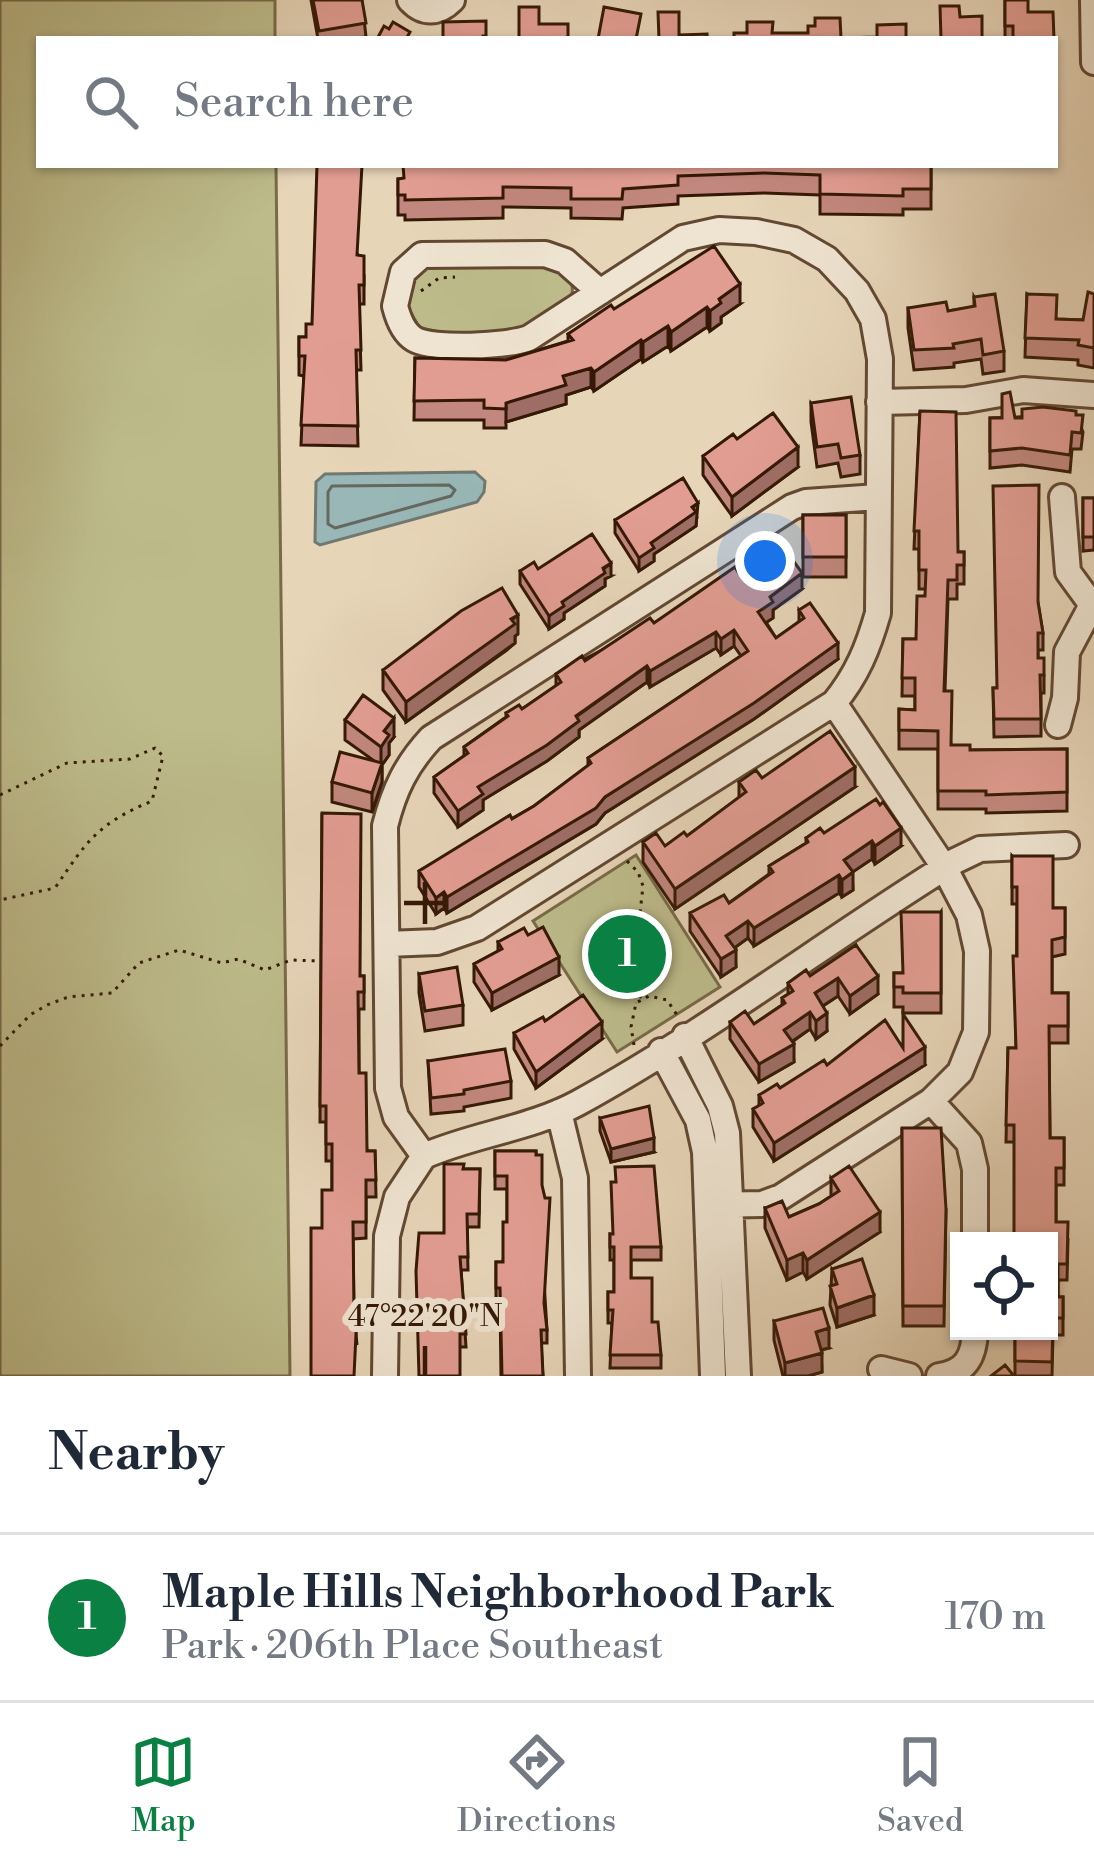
<!DOCTYPE html>
<meta charset="utf-8">
<style>
body{margin:0;font-family:"Libre Bodoni",serif;background:#f6f6f7;color:#1f2937}
.controls{position:absolute;right:36px;bottom:36px;display:grid;overflow:hidden;border-radius:0px;box-shadow:0 3px 9px #0004}
.controls button{width:108px;height:108px;display:grid;place-items:center;padding:0;border:0;border-bottom:3px solid #e0e1e3;background:#fff;color:#1f2937;font:60px sans-serif}
.you{position:absolute;left:765px;top:561px;width:42px;height:42px;margin:-30px;border:9px solid #fff;border-radius:50%;background:#1a73e8;box-shadow:0 0 0 18px #1a73e833}
.badge{display:grid;place-items:center;width:78px;height:78px;border-radius:50%;background:#0b8043;color:#fff;font-size:39px;font-weight:700}
.pin{position:absolute;translate:-50% -50%;border:6px solid #fff;box-shadow:0 3px 12px #0006}
.list{margin:0;padding:0;list-style:none}
h2{display:flex;justify-content:space-between;align-items:center;height:156px;margin:0;padding:0 48px;font-size:51px}
h2 small{font-size:39px;font-weight:400;color:#747a83}
.list li{display:grid;grid-template-columns:78px 1fr auto;gap:36px;align-items:center;box-sizing:border-box;height:168px;padding:0 48px;border-top:3px solid #e0e1e3}
.list b{display:block;font-size:45px;white-space:nowrap}
.list p{margin:0;font-size:39px;white-space:nowrap;color:#747a83}
.list em{font-size:39px;font-style:normal;color:#747a83}
.icon{flex:none;width:66px;height:66px;fill:none;stroke:currentColor;stroke-width:2;stroke-linecap:round;stroke-linejoin:round}
.map{position:relative;flex:none;width:1094px;height:1376px;overflow:hidden}
.search{position:absolute;background:#fff;box-shadow:0 3px 9px #0004;left:36px;right:36px;top:36px;height:132px;display:flex;align-items:center;gap:30px;box-sizing:border-box;padding:0 42px;border-radius:0px;color:#747a83;font-size:45px}
.sheet{height:324px;background:#fff}
nav{display:flex;justify-content:space-around;align-items:center;box-sizing:border-box;height:168px;border-top:3px solid #e0e1e3;background:#fff;font-size:33px;color:#747a83}
nav a{display:grid;justify-items:center;gap:6px}
nav .on{color:#0b8043}
.map>svg:first-child{display:block}
.green{fill:#bdbb8a;stroke:#796a48;stroke-width:3}
.water{fill:#98b7b6;stroke:#707870;stroke-width:3}
.lines{fill:none;stroke-linecap:round;stroke-linejoin:round}
.shore{stroke:#66685e;stroke-width:3}
.minor-casing{stroke:#624832;stroke-width:30}
.path{stroke:#351906;stroke-width:3;stroke-dasharray:3 6;stroke-linecap:butt}
.minor{stroke:#efe4d1;stroke-width:24}
.wall{fill:#c2877e;stroke:#351906;stroke-width:3}
.shaded-wall{fill:#9e6e66;stroke:#351906;stroke-width:3}
.building{fill:#e29d92;stroke:#351906;stroke-width:3}
.ticks{fill:none;stroke:#351906;stroke-width:4.5}
.ticks-label{font-size:30px;text-anchor:middle;fill:#351906;stroke:#efe4d1;stroke-width:12;stroke-linejoin:round;paint-order:stroke}
</style>
<div class="map">
<svg width="1094" height="1376" viewBox="0 0 1094 1376">
<rect width="100%" height="100%" fill="#e7d5b8"/>
<filter id="stains"><feTurbulence type="fractalNoise" baseFrequency=".00167" numOctaves="4"/><feColorMatrix values="0 0 0 0 .2 0 0 0 0 .09 0 0 0 0 .02 0 0 0 .5 -.17"/></filter>
<radialGradient id="worn" r=".72"><stop offset=".6" stop-color="#630" stop-opacity="0"/><stop offset="1" stop-color="#630" stop-opacity=".3"/></radialGradient>
<!-- green -->
<path class="green" d="M0,0H275V39H39V165H276L290,1376H0Z
M430,262C457,263 556,255 570,280C574,287 572,292 571,299C556,309 540,323 523,329C500,338 442,335 419,327L407,306L411,278Z
M636,855L720,987L617,1052L533,921Z"/>
<!-- water -->
<path class="water" d="M475,472L485,481L484,492L477,502L320,545L315,542L316,482L325,474Z"/>
<g class="lines">
<!-- shore -->
<path class="shore" d="M449,485L455,490L451,496L335,528L328,524V492L332,486Z"/>
<defs>
<path id="minor" d="M410,0C423,14 438,14 452,0
M1093,0L1094,62
M879,402L966,400L1023,390L1094,395
M1058,725L1065,698L1067,652L1092,605L1068,572L1062,497
M387,944L437,942L477,928L834,703C857,675 868,648 878,613L880,359L873,319L857,291L827,259L794,240L756,232L719,230L683,238L529,338C509,346 432,350 414,339C403,332 398,318 395,306L403,272L422,255L545,254L565,261L600,292
M685,1036L720,1106L727,1133L738,1376
M661,1051L698,1120L705,1152L713,1376
M931,1101L969,1143L975,1169V1241
M559,1112L575,1178L578,1376
M424,1156L396,1117L388,1088L385,826C394,790 406,765 431,738L792,507L806,502L878,497
M424,1156C474,1134 530,1129 578,1103C709,1031 829,939 955,861L980,849L1066,845
M709,1205L762,1204L781,1197L931,1101L960,1072L976,1032L977,951L969,915L944,867L834,703
M881,1369L909,1376
M385,1376L387,1236L397,1197L424,1156
M939,1376C966,1372 974,1357 975,1331"/>
</defs>
<!-- minor casing -->
<use href="#minor" class="minor-casing"/>
<!-- path -->
<path class="path" d="M421,291L439,278L455,277
M0,795L67,763L130,759L155,748L163,756L152,801C97,824 87,841 55,888L0,900
M627,861L638,872L643,886L640,913L652,970L650,982L636,1003
M634,1045L631,1027L636,1003L649,996L667,1000L679,1018
M0,1046L30,1015L47,1005L68,997L112,993L139,963L179,950L222,963L238,959L265,970L291,960L319,961"/>
<!-- minor -->
<use href="#minor" class="minor"/>
</g>
<!-- wall -->
<path class="wall" d="M311,0H362L366,37L351,39H318Z
M1005,0L1028,12L1054,39H1005Z
M931,165V209H903V215L820,214V195L764,193L678,196V204L623,208L622,219L571,218V208L503,207V218L405,220V215H398V179Z
M358,256L364,275V304H359L361,370H356L358,446L301,445L304,376L299,375V337H306L312,324Z
M1027,294L1057,319L1083,320L1094,294V368L1078,365V360L1025,357Z
M974,297L1004,351V371L983,374L981,359L954,363V367L914,370L908,328V308L948,311L974,307Z
M740,304L721,317V323L710,331L707,327L671,351L668,346L643,362L641,359L594,391L591,387L566,395V404L506,422V428H484V420H414L415,358L506,360L568,341V334L614,309Z
M811,403L860,455V474L841,477L838,463L817,467L811,422Z
M920,411L958,552H964V584H957V599H948L945,691L951,745L970,750L1067,749V811L986,813V809H938V749H899V709L915,710V696H902L903,639H916L925,596L926,589H919V549H914Z
M1076,415L1083,432L1081,449H1072L1070,472L1022,465L990,468V418Z
M737,439L798,467L732,516L703,475V456Z
M1083,498H1094V550L1083,551Z
M803,515H846V577H803Z
M698,517L696,518V526L654,554V561L639,571L615,533V520Z
M520,571L611,576L605,579V586L564,613V619L549,629L520,584Z
M738,572L802,589L773,610V618L766,622L776,638L799,622V610L838,659L754,719L605,813L596,824L447,913L444,908L436,914L419,887V871L534,806L588,766V758L741,656L734,646L721,655L716,648L650,687L647,682L579,730V737L547,761L483,800V810L458,827L434,793V777L464,756V747L506,717V713L522,709L556,686V674L654,623Z
M1038,603L1043,633V650H1038V658L1044,675V693H1041V736L994,737L993,688H997Z
M518,634L515,636V643L507,650L406,722L383,690V670Z
M345,720L394,737L389,743V755L382,765V782L372,812L332,802V782L373,760L345,740Z
M762,778L855,787L675,909L643,862V842L665,846L687,836L739,798V782Z
M322,813L360,976H364V1009H359V1073L367,1151H375L376,1197H366V1238L353,1239L354,1313L357,1345L322,1228L332,1190V1161H326V1122H320Z
M824,833L901,846L875,864L872,859L852,872L853,890L842,897L839,893L754,946L748,938L734,948L736,967L721,977L690,931V913L729,903L769,874V866L806,843V838Z
M1012,856L1053,908H1065V954L1052,957V993H1068V1043H1049L1050,1138H1064V1185H1056V1222L1068,1239L1067,1280H1058V1297H1063V1335H1053L1052,1376H1015V1335H1006V1331H1049L1014,1142H1006L1008,1048H1016L1017,904H1012Z
M941,912V1013H903V1007H894V973H902Z
M498,942L559,975L492,1010L474,982V964L498,951Z
M856,945L878,994L850,1014L838,996L823,1006L827,1031L816,1039L810,1029L792,1042L794,1062L759,1082L730,1039V1022L754,1024L782,1005V998L788,994V983L810,976Z
M419,974L463,1005V1025L425,1031L419,993Z
M514,1033L602,1039L536,1088L514,1049Z
M903,1048L925,1065L774,1161L753,1127V1109L759,1106V1095L780,1088L827,1065Z
M428,1061L511,1081V1098L464,1107V1111L431,1114Z
M600,1118L654,1152L611,1162L600,1131Z
M902,1128L946,1209L944,1326H903Z
M495,1151H536L547,1330V1343H541L543,1376H501L500,1301H496V1262H503L507,1222V1189H495Z
M463,1169H480L479,1227H467L468,1270H461L466,1347H460L444,1233Z
M831,1178L880,1232L807,1279L803,1272L787,1280L765,1228V1208L789,1217L819,1204L831,1196Z
M610,1234L661,1247V1260H631V1278L652,1322L661,1355V1368H610L612,1323H608V1292H614V1260H610Z
M832,1269L874,1315L837,1327L830,1305Z
M774,1321L829,1348L821,1350L822,1372L808,1376H783L774,1340Z"/>
<!-- shaded-wall -->
<path class="shaded-wall" d="M740,284V304L721,317V323L710,331V311L719,299Z
M707,307V327L671,351V332Z
M668,326V346L643,362V342Z
M641,340V359L594,391V372Z
M591,368V387L566,395V404L506,422V403L563,376Z
M798,447V467L732,516V497Z
M698,503L696,526L654,554V561L639,571V558L651,543Z
M611,563V576L605,579V586L564,613V619L549,629V616L562,602Z
M802,573V589L773,610V618L758,628V612L770,597Z
M518,615V634L515,636V643L406,722V702Z
M734,630V646L721,655V639Z
M716,632V648L650,687V671Z
M838,643V659L754,719L605,813L596,824L447,913V897L605,797Z
M647,666V682L579,730V737L547,761L483,800V810L458,827V811L478,787Z
M394,718V737L389,743V755L382,765V782L372,812V793L381,766V747L384,731Z
M855,767V787L675,909V889Z
M901,828V846L875,864V846Z
M872,841V859L844,878V860Z
M853,872V890L842,897V880Z
M839,875V893L754,946V928Z
M444,892V908L436,914V898Z
M748,921V938L726,954V936Z
M736,950V967L721,977V959Z
M559,957V975L492,1010V993Z
M878,976V994L850,1014V996Z
M838,978V996L815,1011V993Z
M810,1012V1029L784,1047V1030Z
M827,1013V1031L816,1039V1021Z
M602,1022V1039L536,1088V1072Z
M794,1044V1062L759,1082V1064Z
M925,1047V1065L774,1161V1143Z
M654,1138V1152L611,1162V1149Z
M880,1212V1232L807,1279V1260Z
M803,1253V1272L787,1280V1260Z
M874,1295V1315L837,1327V1308Z
M829,1328V1348L816,1351V1332Z
M822,1353V1372L808,1376H785V1363Z"/>
<!-- building -->
<path class="building" d="M313,0H362L366,23L319,31Z
M1005,0H1028V12H1053L1054,39H1013V26H1005Z
M940,6H959L960,17L982,16V39H941Z
M519,7H539V24H568V39H519Z
M604,7L641,14L636,39H598Z
M658,12H679V35L707,34V39H659Z
M815,18H840L841,38L877,37V25L906,24V39H734V33H747V22H773L772,33H808V26H815Z
M486,21V36H483V39H443V22Z
M393,22L410,32L406,39H377L384,26L389,29Z
M317,165H362L357,255L364,256V285H359L361,350H356L358,426L301,425L305,356H299V337H306V324H312Z
M403,165H931V189H903V196L820,194V175L764,173L678,176V185L623,189L622,199H571V188L503,187V198L405,200V195H398V179L404,178Z
M714,246L740,284L719,299L721,303L710,311L707,307L671,332L668,326L643,342L641,340L594,372L591,368L563,376L566,385L506,403V409L484,408V400L414,401L415,358L506,360L573,340L568,334L611,305L614,309Z
M1088,292L1094,294V348L1078,345L1079,340L1025,338L1027,294L1057,295L1056,319L1083,320Z
M995,294L1004,351L983,355L981,339L953,344L954,348L914,350L908,308L946,302L948,311L975,306L974,297Z
M1010,392L1015,418H1022V409L1043,407L1076,411V415H1083L1081,433L1072,432L1070,455L1022,448L990,451V418H1002V394Z
M851,397L860,455L841,458L838,444L817,447L811,403Z
M920,411L956,412L958,552H964V565H957V580H948L944,691H952L951,745H970V750L1067,749V792L986,795V791H938V731L899,730V709L915,710V678H902L903,639H916L917,596H925L926,570H919V531H914Z
M773,413L798,447L732,497L703,456L733,434L737,439Z
M683,478L698,503L692,507L696,512L651,543L654,548L639,558L615,520Z
M1039,485L1038,602L1043,633H1038V658H1044V675H1040L1041,719H994L993,688H997L993,486Z
M1083,498H1094V537H1083Z
M803,515H846V557H803Z
M592,534L611,563L603,568L605,573L562,602L564,606L549,616L520,571L534,562L538,569Z
M780,542L802,573L770,597L773,602L758,612L776,638L804,618L799,610L810,603L838,643L754,703L605,797L596,808L447,897L444,892L436,898L419,871L510,815L512,819L534,806L591,763L588,758L748,651L734,630L721,639L716,632L650,671L647,666L576,716L579,721L547,745L478,787L483,794L458,811L434,777L468,753L464,747L508,716L506,713L519,705L522,709L561,682L556,674L582,656L585,661L650,618L654,623L735,567L738,572Z
M502,588L518,615L511,619L515,624L406,702L383,670L461,611Z
M363,695L394,718L384,731L389,735L381,747L345,720Z
M830,731L855,767L675,889L643,842L656,833L665,846L684,832L687,836L746,792L739,782L756,770L762,778Z
M340,752L382,763L372,793L332,782Z
M876,799L880,805L883,802L901,828L875,846L872,841L844,860L853,872L842,880L839,875L754,928L748,921L726,936L736,950L721,959L690,913L724,895L729,903L773,872L769,866L808,842L806,838L820,828L824,833Z
M322,813L361,814L360,976H364V992H358L359,1073H366L367,1151H375L376,1180H366V1222H353L354,1313H357L354,1376H311V1228H322V1190H332V1144H326V1106H320Z
M1012,856H1053V908H1065V937L1052,940V993H1068V1026H1049L1050,1138H1064V1168H1056V1222H1068L1067,1264H1058V1297H1063V1318H1053L1052,1362L1015,1361V1331H1049V1241H1014V1125H1006L1008,1048H1016L1013,956H1017V887H1012Z
M901,912H941V993H903V987H894V973H903Z
M543,927L559,957L492,993L474,964L502,949L498,942L524,928L528,935Z
M856,945L878,976L850,996L838,978L815,993L827,1013L816,1021L810,1012L784,1030L794,1044L759,1064L730,1022L745,1011L754,1024L785,1003L782,998L793,991L788,983L806,970L810,976Z
M457,967L463,1005L425,1011L419,974Z
M583,995L602,1022L536,1072L514,1033L543,1017L545,1021Z
M903,1014L925,1047L774,1143L753,1109L763,1103L759,1095L777,1084L780,1088L824,1060L827,1065L885,1020L903,1048Z
M505,1049L511,1081L464,1090V1094L431,1098L428,1061Z
M649,1106L654,1138L611,1149L600,1118Z
M902,1128H941L946,1209L944,1306H903Z
M495,1151H536V1155H542V1185L545,1198H550L544,1303L547,1330H541L543,1376H502L500,1288H496V1262H503V1222H507V1176H495Z
M444,1164H464L463,1169H480L479,1214H467L468,1257H460L466,1334H460V1376H419L416,1271L419,1233H444Z
M654,1166L661,1247H631V1278H652V1322H658L661,1355H610L613,1310H608V1292H614V1247H610V1234H613L611,1182H616L615,1167Z
M849,1166L880,1212L807,1260L803,1253L787,1260L765,1208L782,1201L789,1217L819,1204L839,1191L831,1178Z
M862,1259L874,1295L837,1308L830,1286L837,1284L832,1269Z
M823,1308L829,1328L816,1332L822,1353L785,1363L774,1321Z
M1005,1365L1014,1376H991Z"/>
<!-- ticks -->
<path class="ticks" d="M425,882V924M404,903H446M425,1346V1376"/>
<g class="ticks-label">
<text x="425" y="1326">47°22'20"N</text>
</g>
<rect width="100%" height="100%" filter="url(#stains)"/>
<rect width="100%" height="100%" fill="url(#worn)"/>
</svg>
<div class="controls">
<button><svg class="icon" aria-label="locate" viewBox="0 0 24 24"><circle cx="12" cy="12" r="6"/><path d="M12 2v4M12 18v4M2 12h4M18 12h4"/></svg></button>
</div>
<div class="you"></div>
<div class="pin badge" style="left:627px;top:954px">1</div>
<div class="search"><svg class="icon" aria-label="search" viewBox="0 0 24 24"><circle cx="10" cy="10" r="6"/><path d="M15 15l6 6"/></svg>Search here</div>
</div>
<section class="sheet">
<h2>Nearby<small></small></h2>
<ul class="list">
<li><span class="badge">1</span><div><b>Maple Hills Neighborhood Park</b><p>Park · 206th Place Southeast</p></div><em>170 m</em></li>
</ul>
</section>
<nav>
<a class="on"><svg class="icon" aria-label="map" viewBox="0 0 24 24"><path d="M3 6l6-2 6 2 6-2v14l-6 2-6-2-6 2zM9 4v14M15 6v14"/></svg>Map</a>
<a><svg class="icon" aria-label="directions" viewBox="0 0 24 24"><path d="M12 3l9 9-9 9-9-9zM9 14v-3h6M13 9l2 2-2 2"/></svg>Directions</a>
<a><svg class="icon" aria-label="saved" viewBox="0 0 24 24"><path d="M7 4h10v16l-5-4-5 4z"/></svg>Saved</a>
</nav>
